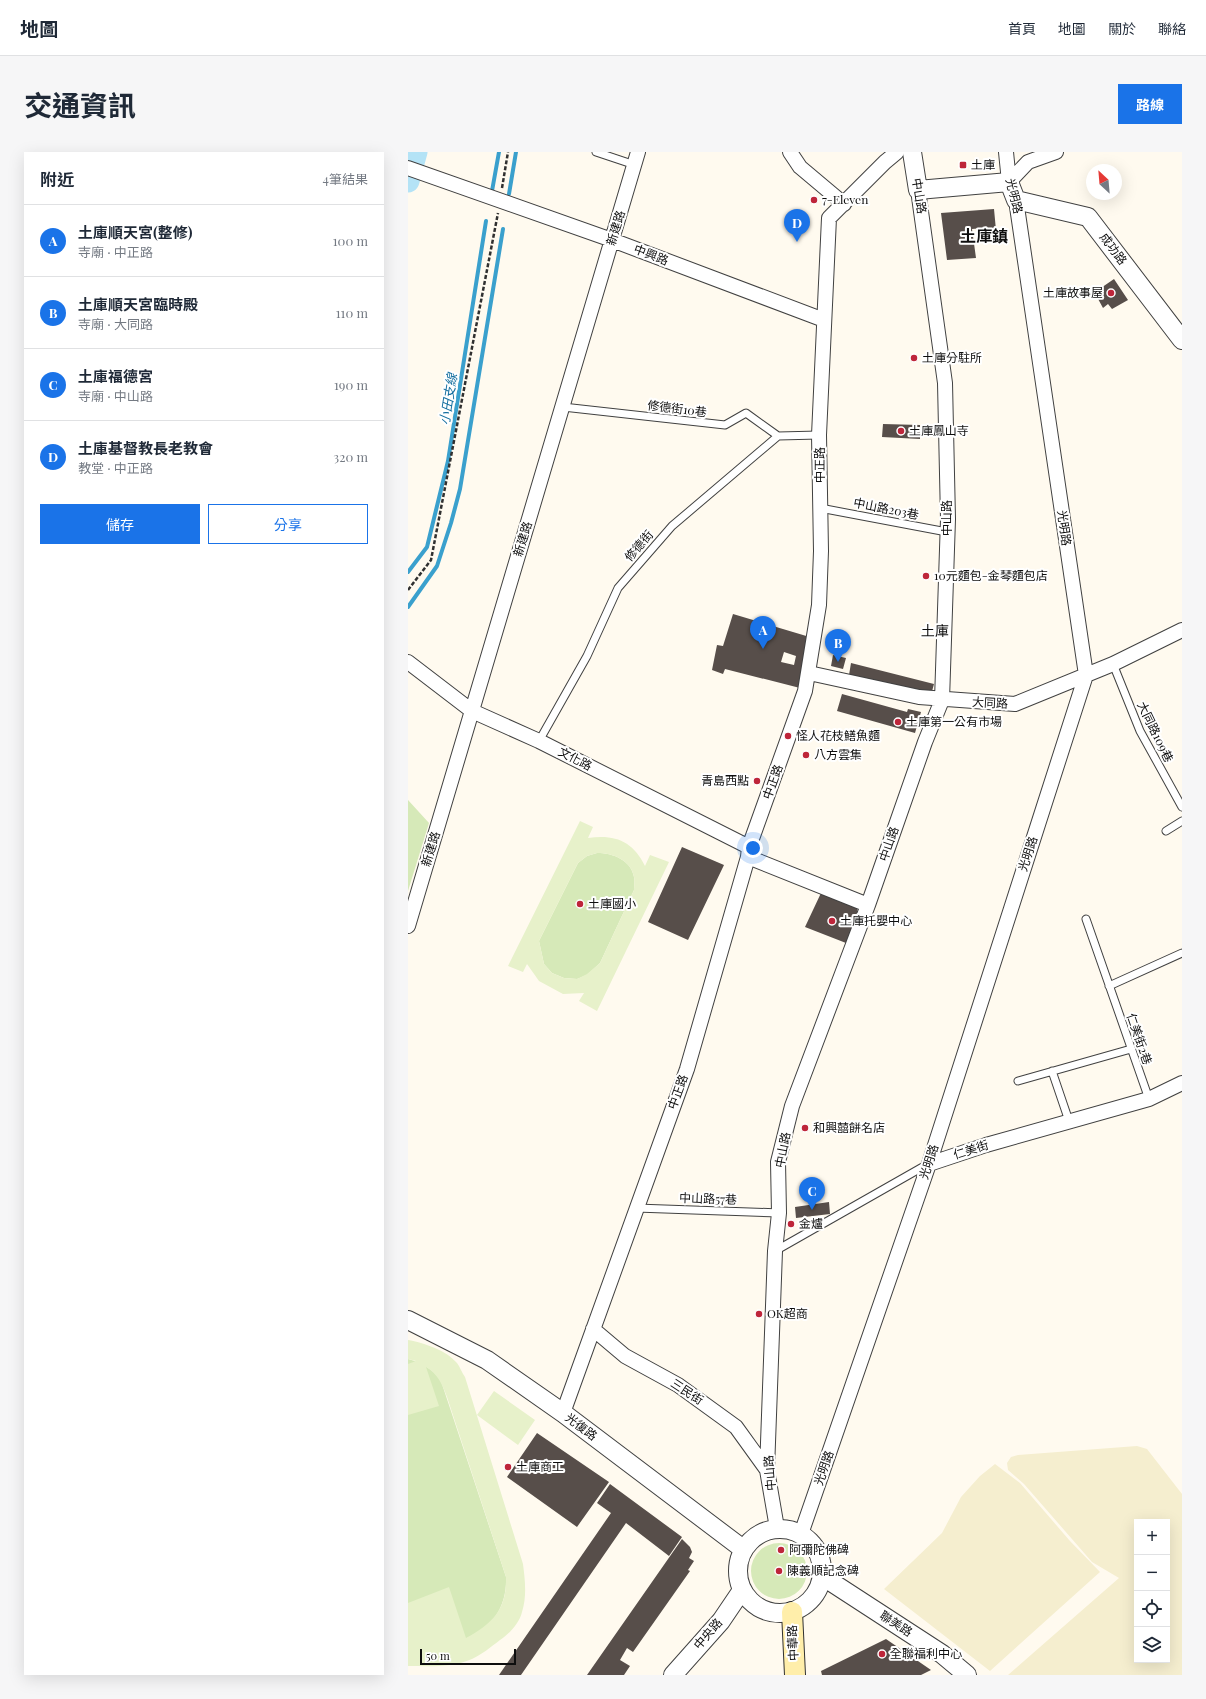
<!DOCTYPE html>
<html lang="zh-TW">
<meta charset="utf-8">
<style>
body{margin:0;font-family:"Playfair Display","Noto Sans TC",serif;background:#f6f6f7;color:#1f2937}
.controls{position:absolute;right:12px;bottom:12px;display:grid;overflow:hidden;border-radius:0px;box-shadow:0 4px 16px #0002}
.controls button{width:36px;height:36px;display:grid;place-items:center;padding:0;border:0;border-bottom:1px solid #e0e1e3;background:#fff;color:#1f2937;font:20px sans-serif}
.compass{position:absolute;left:678px;top:12px;width:36px;height:36px;border-radius:50%;background:#fff;box-shadow:0 4px 16px #0002;rotate:334deg}
.scale{position:absolute;left:12px;bottom:10px;width:96px;box-sizing:border-box;padding-left:4px;border:2px solid #0e0e0e;border-top:0;font-size:11px;line-height:14px;white-space:nowrap;color:#0e0e0e;-webkit-text-stroke:3px #fff;paint-order:stroke}
.you{position:absolute;left:345px;top:696px;width:14px;height:14px;margin:-10px;border:3px solid #fff;border-radius:50%;background:#1a73e8;box-shadow:0 0 0 6px #1a73e833}
.badge{display:grid;place-items:center;width:26px;height:26px;border-radius:50%;background:#1a73e8;color:#fff;font-size:13px;font-weight:700}
.pin{position:absolute;translate:-50% -33px;filter:drop-shadow(0 1px 2px #0008)}
.pin::after{content:'';position:absolute;top:21px;width:14px;height:12px;background:inherit;clip-path:polygon(0 0,100% 0,50% 100%)}
.list{margin:0;padding:0;list-style:none}
h2{display:flex;justify-content:space-between;align-items:center;height:52px;margin:0;padding:0 16px;font-size:17px}
h2 small{font-size:13px;font-weight:400;color:#747a83}
.list li{display:grid;grid-template-columns:26px 1fr auto;gap:12px;align-items:center;box-sizing:border-box;height:72px;padding:0 16px;border-top:1px solid #e0e1e3}
.list b{display:block;font-size:15px;white-space:nowrap}
.list p{margin:0;font-size:13px;white-space:nowrap;color:#747a83}
.list em{font-size:13px;font-style:normal;color:#747a83}
.actions{display:flex;gap:8px;padding:12px 16px}
.actions a{flex:1;padding:9px 0;border:1px solid #1a73e8;border-radius:0px;text-align:center;font-size:14px;color:#1a73e8}
.actions .main{background:#1a73e8;color:#fff}
.icon{flex:none;width:22px;height:22px;fill:none;stroke:currentColor;stroke-width:2;stroke-linecap:round;stroke-linejoin:round}
.map{position:relative;flex:none;width:774px;height:1523px;overflow:hidden;border-radius:0px}
header{display:flex;align-items:center;gap:24px;box-sizing:border-box;height:56px;padding:0 20px;background:#fff;border-bottom:1px solid #e0e1e3}
header strong{font-size:19px}
nav{display:flex;gap:22px;margin-inline-start:auto;font-size:14px}
.intro{display:flex;align-items:center;justify-content:space-between;box-sizing:border-box;height:96px;padding:0 24px}
h1{margin:0;font-size:28px}
.button{padding:10px 18px;border-radius:0px;background:#1a73e8;color:#fff;font-size:14px;font-weight:700}
main{display:flex;gap:24px;padding:0 24px}
aside{flex:1;background:#fff;border-radius:0px;box-shadow:0 4px 16px #0002}
.map>svg:first-child{display:block}
.farmland{fill:#f5eecf;fill-rule:evenodd}
.green{fill:#d6e9b8}
.pitch{fill:#e7f1ca;fill-rule:evenodd}
.lines{fill:none;stroke-linecap:round;stroke-linejoin:round}
.stream{stroke:#3aa0cd;stroke-width:4}
.river{stroke:#b4e3f6;stroke-width:23}
.building{fill:#574e4a;fill-rule:evenodd}
.service-casing{stroke:#414141;stroke-width:9}
.minor-casing{stroke:#414141;stroke-width:16}
.tertiary-casing{stroke:#414141;stroke-width:20}
.secondary-casing{stroke:#303030;stroke-width:22}
.path{stroke:#303030;stroke-width:2.5;stroke-dasharray:4 2;stroke-linecap:butt}
.service{stroke:#fff;stroke-width:7}
.minor{stroke:#fff;stroke-width:14}
.tertiary{stroke:#fff;stroke-width:18}
.secondary{stroke:#fea;stroke-width:20}
.poi-dot{fill:#be253a;stroke:#fff;stroke-width:1.5}
.labels{text-anchor:middle;stroke-width:4;stroke-linejoin:round;paint-order:stroke}
.poi-label{font-size:12px;fill:#0e0e0e;stroke:#fff;text-anchor:start}
.street-label{font-size:12px;fill:#0e0e0e;stroke:#fff}
.water-label{font-size:13px;font-style:italic;fill:#1770a0;stroke:#fff}
.quarter-label{font-size:14px;fill:#0e0e0e;stroke:#fff}
.district-label{font-size:16px;font-weight:bold;fill:#0e0e0e;stroke:#fff}
</style>
<header>
<strong>地圖</strong>
<nav><a>首頁</a><a>地圖</a><a>關於</a><a>聯絡</a></nav>
</header>
<div class="intro"><h1>交通資訊</h1><a class="button">路線</a></div>
<main>
<aside>
<h2>附近<small>4筆結果</small></h2>
<ul class="list">
<li><span class="badge">A</span><div><b>土庫順天宮(整修)</b><p>寺廟 · 中正路</p></div><em>100 m</em></li>
<li><span class="badge">B</span><div><b>土庫順天宮臨時殿</b><p>寺廟 · 大同路</p></div><em>110 m</em></li>
<li><span class="badge">C</span><div><b>土庫福德宮</b><p>寺廟 · 中山路</p></div><em>190 m</em></li>
<li><span class="badge">D</span><div><b>土庫基督教長老教會</b><p>教堂 · 中正路</p></div><em>320 m</em></li>
</ul>
<div class="actions"><a class="main">儲存</a><a>分享</a></div>
</aside>
<div class="map">
<svg width="774" height="1523" viewBox="0 0 774 1523">
<rect width="100%" height="100%" fill="#fffaef"/>
<!-- farmland -->
<path class="farmland" d="M729,1294L739,1297L774,1342V1523H600L711,1426L684,1410L616,1332L600,1318L599,1311L603,1305L610,1303ZM729,1370H759V1508H729Z
M587,1312L612,1331L662,1389L692,1420L582,1519L476,1437L534,1381L553,1345L572,1324Z"/>
<!-- green -->
<path class="green" d="M0,648L21,671L0,739Z
M189,701C205,701 223,708 226,725C227,729 226,734 226,738L192,811L179,823L169,827L156,826L144,821L136,812L131,789L170,711L179,704Z
M0,1207C14,1211 25,1217 33,1229L98,1425C99,1453 86,1475 59,1486C54,1488 46,1488 40,1488C27,1489 13,1491 0,1492Z
M343 1419a28 28 0 1 1 56 0a28 28 0 1 1-56 0Z"/>
<!-- pitch -->
<path class="pitch" d="M172,669L185,675L180,686C207,682 225,689 237,714L242,703L261,710L189,859L171,849L176,841L155,842L131,829L119,812L115,820L100,814ZM189,701C205,701 223,708 226,725C227,729 226,734 226,738L192,811L179,822L169,827L156,826L144,821L136,812L131,789L170,711L179,704Z
M0,1188C16,1191 38,1198 49,1211C52,1215 54,1221 57,1225L115,1412C117,1428 119,1444 114,1460C111,1472 101,1482 92,1488C83,1495 73,1503 64,1507C44,1516 21,1514 0,1514V1451L41,1435L58,1486C85,1471 99,1457 98,1425L39,1245C34,1232 30,1222 18,1215L31,1254L0,1263V1212L8,1209L0,1207Z
M86,1239L127,1268L110,1293L69,1263Z"/>
<g class="lines">
<!-- stream -->
<path class="stream" d="M84,39L91,0
M101,42L108,0
M0,420L19,395L40,309L78,69
M0,455L29,414L43,371L52,337L95,77"/>
<!-- river -->
<path class="river" d="M0,29L8,0"/>
</g>
<!-- building -->
<path class="building" d="M586,57L589,89L577,90L576,76L564,77L568,106L539,108L533,61Z
M706,127L720,148L704,157L700,152L695,156L689,145L693,143L690,138Z
M475,272L512,273V287L474,285Z
M325,462L405,486L392,536L317,517L315,522L304,518L309,493L315,494ZM376,500L388,504L386,513L373,510Z
M425,503L438,506L435,517L423,514Z
M443,511L526,532L523,543L441,523Z
M434,542L499,560L500,557L513,560L507,581L429,559Z
M274,695L316,713L280,788L240,770Z
M413,741L449,755L450,763L438,791L397,775Z
M421,1050L422,1062L388,1066L387,1055Z
M129,1281L201,1330L169,1375L99,1325Z
M202,1332L274,1385L261,1404L218,1371L113,1523H91L203,1361L189,1351Z
M274,1387L282,1395L284,1400L281,1406L286,1409L280,1418L282,1419L225,1500L219,1496L212,1508L222,1514L216,1523H179Z
M478,1487L523,1518L513,1523H414L413,1519Z"/>
<g class="lines">
<defs>
<path id="service" d="M188,0L227,13
M155,255L317,273L338,261L370,284
M412,356L539,380
M705,512L732,579L774,655
M131,589L179,504L210,436L264,374L370,284L411,283
M758,679L774,669
M678,767L741,947
M701,834L774,801
M644,919L661,969
M610,929L723,897
M228,1056L372,1061
M367,1099L520,1012"/>
<path id="minor" d="M382,0L392,15L436,52
M598,0L601,30
M0,16L204,88L416,168
M601,30L620,10L648,0
M0,510L64,559L131,589L341,695
M401,521L511,545L607,552L705,512L774,478
M340,705L460,753
M0,774L230,0
M521,1012L578,993L741,947L774,931
M185,1177L217,1204L270,1233L328,1275L359,1318
M155,1261L279,917L340,705L341,695L397,539L411,453L413,399L411,283L421,66L477,10L489,0
M369,1376L359,1318L367,1099L371,1061L370,1010L384,954L460,753L517,590L534,548L540,367L537,231L510,38
M393,1382L521,1012L678,523L608,48"/>
<path id="tertiary" d="M504,0L510,38L601,30L608,48L680,65L774,188
M0,1168L79,1208L155,1261L335,1397
M330 1419a42 42 0 1 1 84 0a42 42 0 1 1-84 0Z
M414,1424L534,1502L559,1523
M265,1523L313,1469L334,1438"/>
<path id="secondary" d="M384,1460L387,1523"/>
</defs>
<!-- service casing -->
<use href="#service" class="service-casing"/>
<!-- minor casing -->
<use href="#minor" class="minor-casing"/>
<!-- tertiary casing -->
<use href="#tertiary" class="tertiary-casing"/>
<!-- secondary casing -->
<use href="#secondary" class="secondary-casing"/>
<!-- path -->
<path class="path" d="M94,36L100,0
M0,438L23,408L90,61"/>
<!-- service -->
<use href="#service" class="service"/>
<!-- minor -->
<use href="#minor" class="minor"/>
<!-- tertiary -->
<use href="#tertiary" class="tertiary"/>
<!-- secondary -->
<use href="#secondary" class="secondary"/>
</g>
<!-- markers -->
<g class="poi-dot">
<rect x="551" y="9" width="8" height="8" rx="2"/>
<circle cx="406" cy="48" r="4"/>
<circle cx="703" cy="141" r="4"/>
<circle cx="506" cy="206" r="4"/>
<circle cx="493" cy="279" r="4"/>
<circle cx="518" cy="424" r="4"/>
<circle cx="490" cy="570" r="4"/>
<circle cx="380" cy="584" r="4"/>
<circle cx="398" cy="603" r="4"/>
<circle cx="349" cy="629" r="4"/>
<circle cx="172" cy="752" r="4"/>
<circle cx="424" cy="769" r="4"/>
<circle cx="397" cy="976" r="4"/>
<circle cx="383" cy="1072" r="4"/>
<circle cx="351" cy="1162" r="4"/>
<circle cx="100" cy="1315" r="4"/>
<circle cx="373" cy="1398" r="4"/>
<circle cx="371" cy="1419" r="4"/>
<circle cx="474" cy="1502" r="4"/>
</g>
<g class="labels">
<!-- poi labels -->
<g class="poi-label">
<text x="563" y="17">土庫</text>
<text x="414" y="52">7-Eleven</text>
<text x="695" y="145" text-anchor="end">土庫故事屋</text>
<text x="514" y="210">土庫分駐所</text>
<text x="501" y="283">土庫鳳山寺</text>
<text x="526" y="428">10元麵包-金琴麵包店</text>
<text x="498" y="574">土庫第一公有市場</text>
<text x="388" y="588">怪人花枝鱔魚麵</text>
<text x="406" y="607">八方雲集</text>
<text x="341" y="633" text-anchor="end">青島西點</text>
<text x="180" y="756">土庫國小</text>
<text x="432" y="773">土庫托嬰中心</text>
<text x="405" y="980">和興囍餅名店</text>
<text x="391" y="1076">金爐</text>
<text x="359" y="1166">OK超商</text>
<text x="108" y="1319">土庫商工</text>
<text x="381" y="1402">阿彌陀佛碑</text>
<text x="379" y="1423">陳義順記念碑</text>
<text x="482" y="1506">全聯福利中心</text>
</g>
<!-- street labels -->
<g class="street-label">
<text transform="translate(511 44) rotate(81)" y="4">中山路</text>
<text transform="translate(606 44) rotate(76)" y="4">光明路</text>
<text transform="translate(208 76) rotate(-73)" y="4">新建路</text>
<text transform="translate(705 97) rotate(53)" y="4">成功路</text>
<text transform="translate(243 103) rotate(21)" y="4">中興路</text>
<text transform="translate(269 257) rotate(7)" y="4">修德街10巷</text>
<text transform="translate(412 313) rotate(-90)" y="4">中正路</text>
<text transform="translate(478 357) rotate(11)" y="4">中山路203巷</text>
<text transform="translate(539 366) rotate(-90)" y="4">中山路</text>
<text transform="translate(656 376) rotate(82)" y="4">光明路</text>
<text transform="translate(115 387) rotate(-73)" y="4">新建路</text>
<text transform="translate(231 394) rotate(-49)" y="4">修德街</text>
<text transform="translate(582 551) rotate(3)" y="4">大同路</text>
<text transform="translate(747 580) rotate(64)" y="4">大同路109巷</text>
<text transform="translate(167 607) rotate(27)" y="4">文化路</text>
<text transform="translate(365 630) rotate(-70)" y="4">中正路</text>
<text transform="translate(481 692) rotate(-71)" y="4">中山路</text>
<text transform="translate(23 697) rotate(-73)" y="4">新建路</text>
<text transform="translate(620 702) rotate(-72)" y="4">光明路</text>
<text transform="translate(731 887) rotate(71)" y="4">仁美街2巷</text>
<text transform="translate(270 940) rotate(-70)" y="4">中正路</text>
<text transform="translate(375 998) rotate(-79)" y="4">中山路</text>
<text transform="translate(563 998) rotate(-18)" y="4">仁美街</text>
<text transform="translate(521 1010) rotate(-72)" y="4">光明路</text>
<text transform="translate(300 1047) rotate(2)" y="4">中山路57巷</text>
<text transform="translate(279 1240) rotate(33)" y="4">三民街</text>
<text transform="translate(173 1275) rotate(37)" y="4">光復路</text>
<text transform="translate(416 1316) rotate(-71)" y="4">光明路</text>
<text transform="translate(362 1321) rotate(-95)" y="4">中山路</text>
<text transform="translate(488 1472) rotate(33)" y="4">聯美路</text>
<text transform="translate(300 1482) rotate(-49)" y="4">中央路</text>
<text transform="translate(385 1491) rotate(-93)" y="4">中華路</text>
</g>
<!-- water labels -->
<g class="water-label">
<text transform="translate(40 247) rotate(-81)" y="5">小田支線</text>
</g>
<!-- quarter labels -->
<g class="quarter-label">
<text x="527" y="484">土庫</text>
</g>
<!-- district labels -->
<g class="district-label">
<text x="576" y="90">土庫鎮</text>
</g>
</g>
</svg>
<div class="controls">
<button>+</button>
<button>−</button>
<button><svg class="icon" aria-label="locate" viewBox="0 0 24 24"><circle cx="12" cy="12" r="6"/><path d="M12 2v4M12 18v4M2 12h4M18 12h4"/></svg></button>
<button><svg class="icon" aria-label="layers" viewBox="0 0 24 24"><path d="M12 4l9 5-9 5-9-5zM3 14l9 5 9-5"/></svg></button>
</div>
<svg class="compass" viewBox="-18 -18 36 36"><path d="M0-13l5 13h-10z" fill="#e53935"/><path d="M0 13l5-13h-10z" fill="#747a83"/></svg>
<div class="scale">50 m</div>
<div class="you"></div>
<div class="pin badge" style="left:355px;top:497px">A</div>
<div class="pin badge" style="left:430px;top:510px">B</div>
<div class="pin badge" style="left:404px;top:1058px">C</div>
<div class="pin badge" style="left:389px;top:90px">D</div>
</div>
</main>
